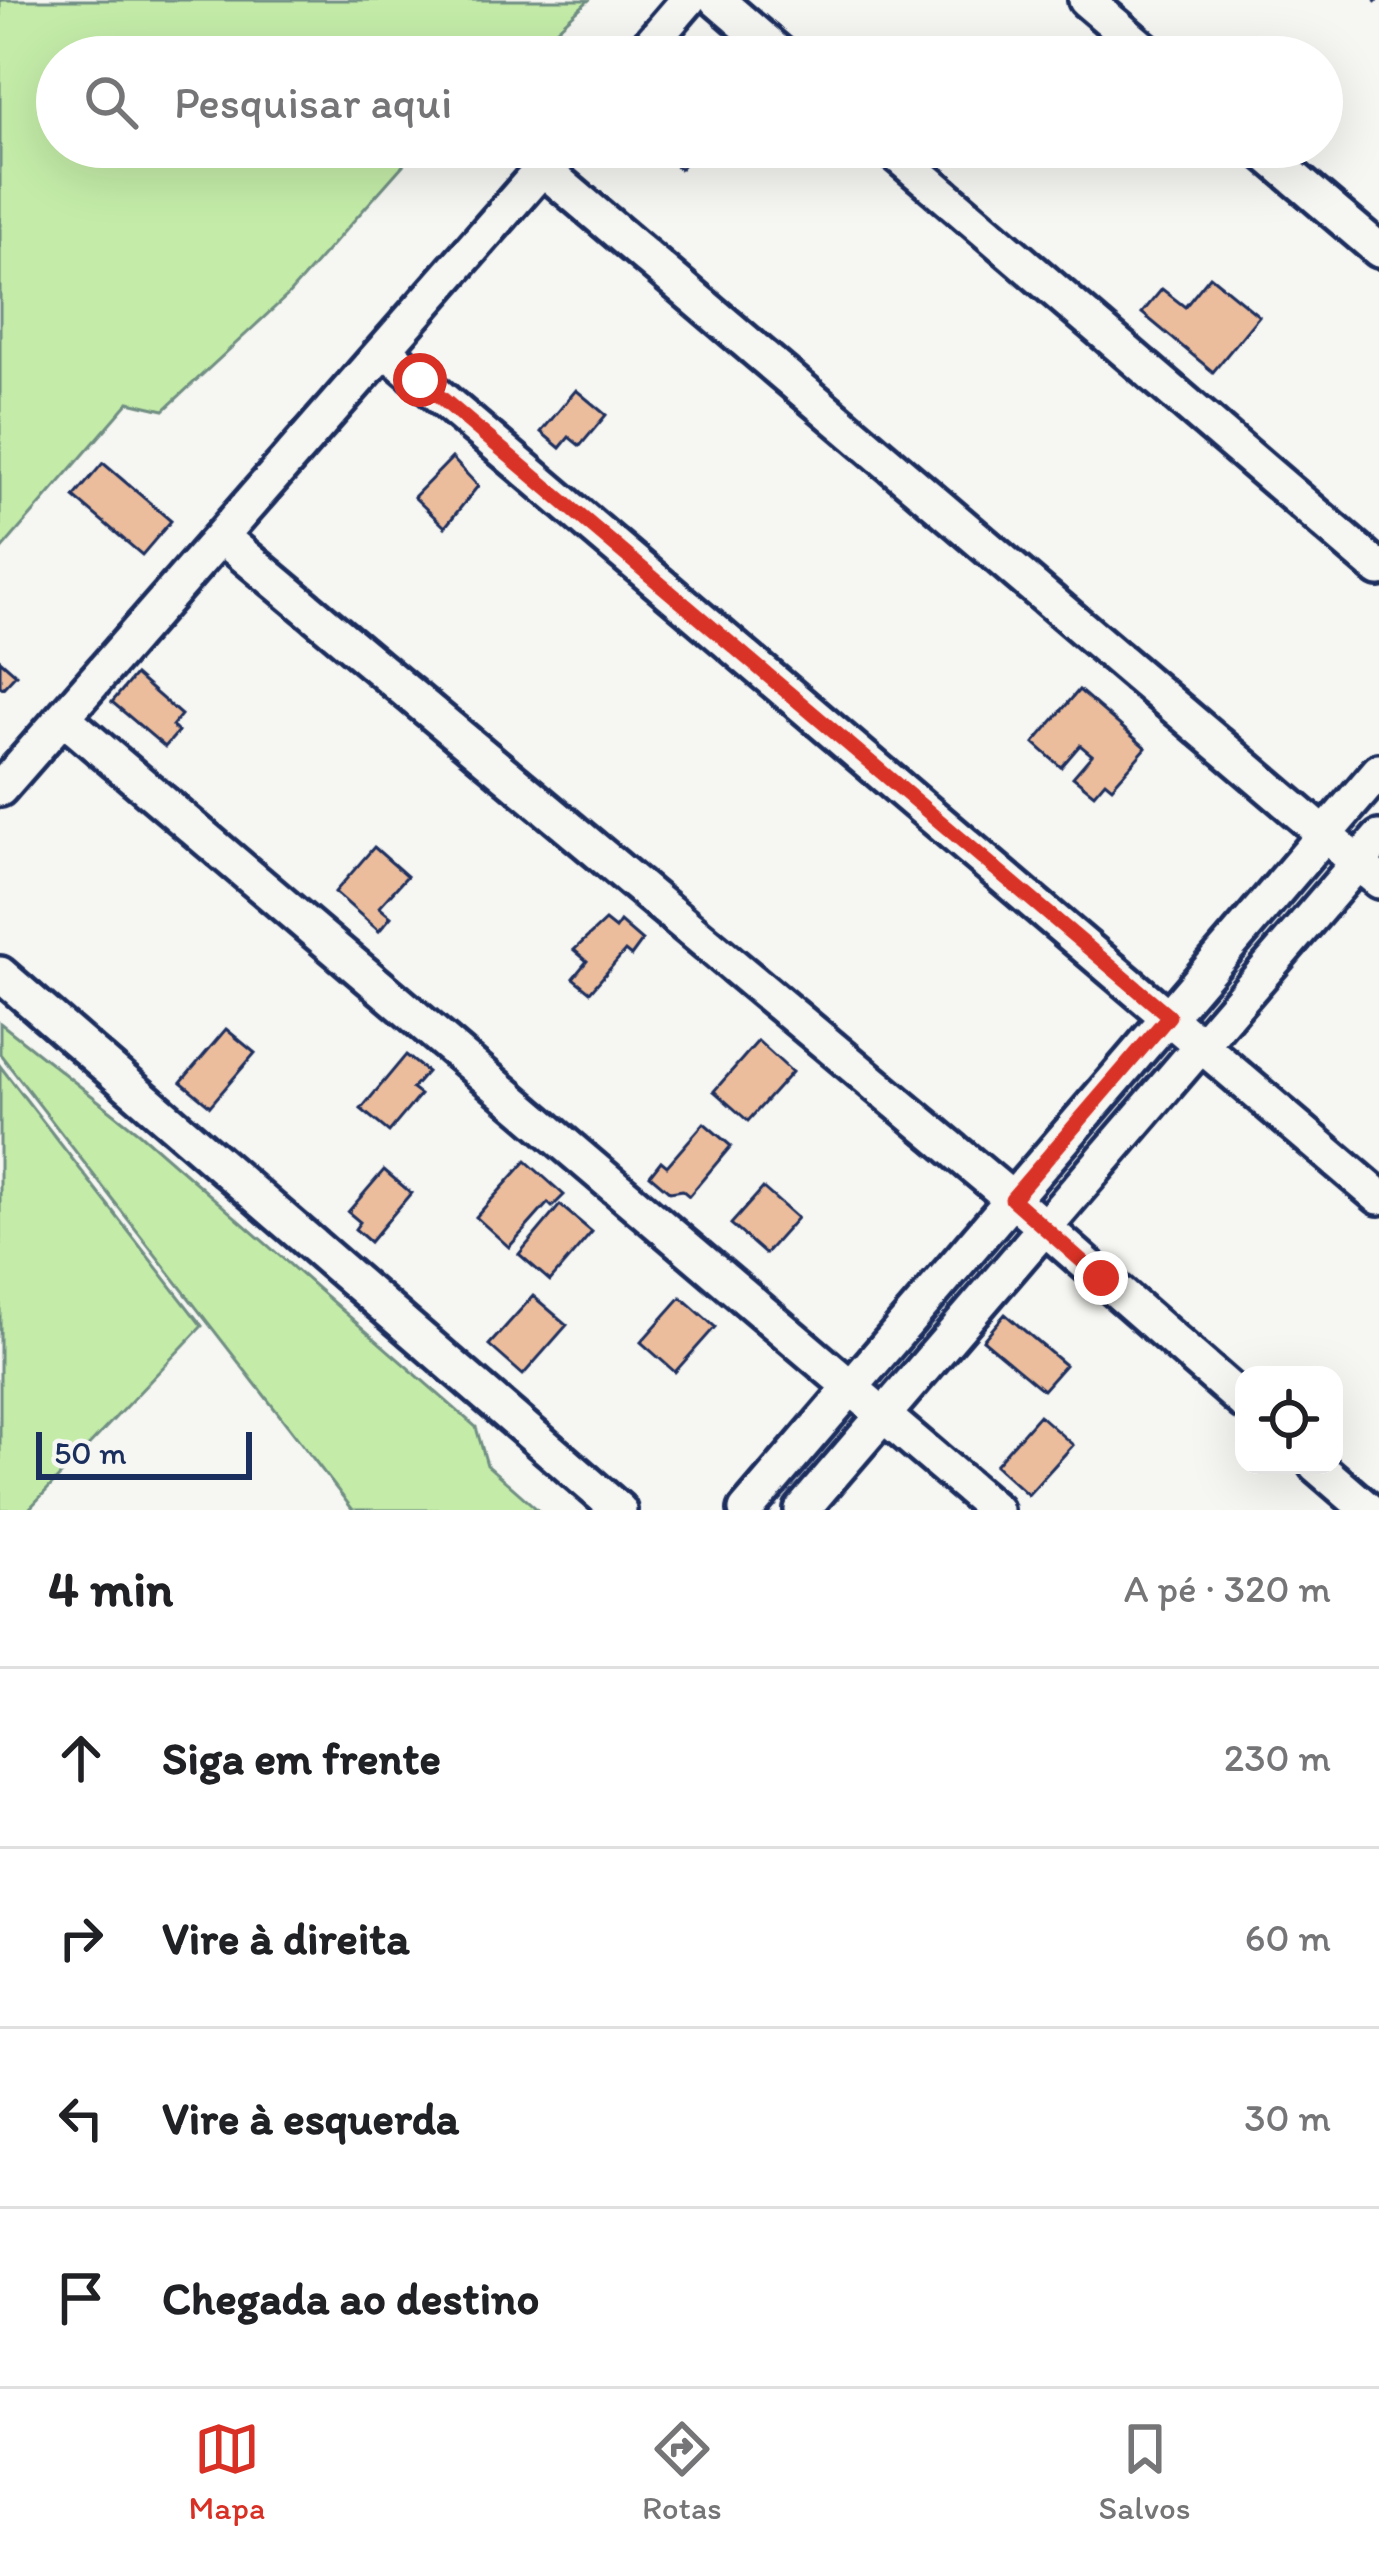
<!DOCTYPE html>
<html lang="pt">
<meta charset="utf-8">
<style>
body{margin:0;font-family:Itim,sans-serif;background:#f2f2f2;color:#202124}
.controls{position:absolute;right:36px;bottom:36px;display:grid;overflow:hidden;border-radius:24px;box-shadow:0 12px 48px #0002}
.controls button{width:108px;height:108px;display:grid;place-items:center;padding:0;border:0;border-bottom:3px solid #e0e0e0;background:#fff;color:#202124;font:60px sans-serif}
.scale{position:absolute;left:36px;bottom:30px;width:216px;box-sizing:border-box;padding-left:12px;border:6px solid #1b2f5e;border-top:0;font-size:33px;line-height:42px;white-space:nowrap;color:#1b2f5e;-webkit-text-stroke:9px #f6f6f2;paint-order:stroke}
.stop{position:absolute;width:36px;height:36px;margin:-27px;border:9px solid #d93025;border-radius:50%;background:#fff}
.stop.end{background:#d93025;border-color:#fff;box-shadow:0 3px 12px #0008}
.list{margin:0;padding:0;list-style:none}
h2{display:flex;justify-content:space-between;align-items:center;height:156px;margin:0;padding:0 48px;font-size:51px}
h2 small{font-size:39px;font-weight:400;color:#757577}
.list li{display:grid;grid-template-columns:78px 1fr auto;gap:36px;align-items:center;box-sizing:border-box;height:180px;padding:0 48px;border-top:3px solid #e0e0e0}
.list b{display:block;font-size:45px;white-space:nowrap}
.list em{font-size:39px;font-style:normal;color:#757577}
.icon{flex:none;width:66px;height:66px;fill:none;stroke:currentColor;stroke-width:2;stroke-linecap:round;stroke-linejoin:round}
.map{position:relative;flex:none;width:1379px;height:1510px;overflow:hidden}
.search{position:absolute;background:#fff;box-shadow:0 12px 48px #0002;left:36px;right:36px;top:36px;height:132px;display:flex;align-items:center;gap:30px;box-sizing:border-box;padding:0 42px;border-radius:66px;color:#757577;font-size:45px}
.sheet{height:876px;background:#fff}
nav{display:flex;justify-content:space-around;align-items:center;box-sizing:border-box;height:168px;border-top:3px solid #e0e0e0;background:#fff;font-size:33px;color:#757577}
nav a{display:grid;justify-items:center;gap:6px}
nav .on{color:#d93025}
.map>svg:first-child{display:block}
.green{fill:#c4eca8;stroke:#708e83;stroke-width:3}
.building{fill:#ecbd9c;stroke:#1b2f5e;stroke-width:3}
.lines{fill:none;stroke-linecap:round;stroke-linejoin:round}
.minor-casing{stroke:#1b2f5e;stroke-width:42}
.path{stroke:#1b2f5e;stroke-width:4.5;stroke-dasharray:3 9;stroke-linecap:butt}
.minor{stroke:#f6f6f2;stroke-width:33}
.route{stroke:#d93025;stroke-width:15}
</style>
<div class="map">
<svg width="1379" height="1510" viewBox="0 0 1379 1510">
<rect width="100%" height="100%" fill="#f6f6f2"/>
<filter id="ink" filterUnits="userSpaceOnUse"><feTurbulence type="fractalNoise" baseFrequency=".00833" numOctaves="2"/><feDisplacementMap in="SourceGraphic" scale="24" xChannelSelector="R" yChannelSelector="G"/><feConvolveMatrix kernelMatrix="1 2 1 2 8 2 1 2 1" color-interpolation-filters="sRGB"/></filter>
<g filter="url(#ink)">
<!-- green -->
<path class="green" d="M0,0H589L526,57H57V147H419L287,296L164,410L129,402L0,551Z
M0,1023L139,1133L476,1427L487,1465L538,1510H353L0,1054Z
M0,1066L202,1326L28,1510H0Z"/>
<!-- building -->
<path class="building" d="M652,147H698L680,169Z
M1210,276L1259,316L1213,372L1142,313L1162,289L1185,307Z
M576,390L606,415L580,446L569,437L560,448L541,432Z
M452,458L478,486L445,527L414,497Z
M103,463L171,521L142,555L74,497Z
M0,660L16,674L3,688L0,686Z
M135,675L181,715L172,726L178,732L165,747L112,702Z
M1079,690L1146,748L1112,787L1105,781L1094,794L1073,777L1092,755L1080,745L1061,767L1034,743Z
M374,847L407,876L379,907L391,917L379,931L335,892Z
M605,921L615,929L620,922L642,941L631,956L625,951L590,992L573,978L587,961L574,950Z
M226,1029L255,1053L210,1106L181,1082Z
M758,1041L792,1072L748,1121L714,1091Z
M406,1055L427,1072L412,1089L420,1095L389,1132L361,1109Z
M704,1123L731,1146L689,1196L682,1190L670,1192L650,1175L661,1161L667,1166Z
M526,1161L564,1195L552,1207L548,1203L509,1247L476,1217Z
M384,1170L411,1193L370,1242L355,1229L360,1222L348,1212Z
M763,1188L797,1218L765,1254L731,1224Z
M560,1205L592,1232L550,1281L519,1254Z
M533,1296L567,1325L523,1375L489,1345Z
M681,1297L715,1327L675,1372L641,1342Z
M1005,1314L1065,1365L1043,1390L983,1340Z
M1039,1415L1073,1445L1028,1495L995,1465Z"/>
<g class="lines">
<defs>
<path id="minor" d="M717,0L783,57
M1086,0L1153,57
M639,57L688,0
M888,147L1379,569
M1258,147L1379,250
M542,168L1379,881
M385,350L1379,1197
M222,537L1012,1199L1244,1402
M65,719L995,1510
M0,789L561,147
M0,974L619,1510
M1316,1465L1368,1510
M746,1510L1379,771
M802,1510L1379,838"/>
</defs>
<!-- minor casing -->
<use href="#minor" class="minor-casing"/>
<!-- path -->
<path class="path" d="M1375,0L1379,4"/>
<!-- minor -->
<use href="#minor" class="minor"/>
</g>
</g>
<g class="lines" filter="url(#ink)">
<!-- route -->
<path class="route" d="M420,380L1169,1016L1012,1199L1101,1278"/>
</g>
</svg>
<div class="controls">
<button><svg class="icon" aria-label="locate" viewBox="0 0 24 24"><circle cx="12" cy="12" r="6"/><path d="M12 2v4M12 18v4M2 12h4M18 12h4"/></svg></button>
</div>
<div class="scale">50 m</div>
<div class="stop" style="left:420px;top:380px"></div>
<div class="stop end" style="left:1101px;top:1278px"></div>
<div class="search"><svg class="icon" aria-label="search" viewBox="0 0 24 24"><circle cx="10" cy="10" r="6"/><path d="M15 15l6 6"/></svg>Pesquisar aqui</div>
</div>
<section class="sheet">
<h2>4 min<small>A pé · 320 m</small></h2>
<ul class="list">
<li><svg class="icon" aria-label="ahead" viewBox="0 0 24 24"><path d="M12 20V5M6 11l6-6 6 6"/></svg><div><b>Siga em frente</b></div><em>230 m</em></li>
<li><svg class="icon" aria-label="right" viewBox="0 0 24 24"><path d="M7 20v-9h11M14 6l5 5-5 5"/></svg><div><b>Vire à direita</b></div><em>60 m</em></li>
<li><svg class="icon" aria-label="left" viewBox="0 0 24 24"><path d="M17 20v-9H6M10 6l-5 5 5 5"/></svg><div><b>Vire à esquerda</b></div><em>30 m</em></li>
<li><svg class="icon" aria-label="arrive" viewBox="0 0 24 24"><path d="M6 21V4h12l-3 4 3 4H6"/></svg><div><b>Chegada ao destino</b></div></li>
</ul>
</section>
<nav>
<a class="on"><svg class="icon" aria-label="map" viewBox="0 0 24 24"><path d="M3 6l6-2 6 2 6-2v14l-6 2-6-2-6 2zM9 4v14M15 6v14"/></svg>Mapa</a>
<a><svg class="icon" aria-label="directions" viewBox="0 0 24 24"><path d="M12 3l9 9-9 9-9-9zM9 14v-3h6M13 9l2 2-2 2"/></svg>Rotas</a>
<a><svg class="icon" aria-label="saved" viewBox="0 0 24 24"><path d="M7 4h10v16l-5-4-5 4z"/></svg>Salvos</a>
</nav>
